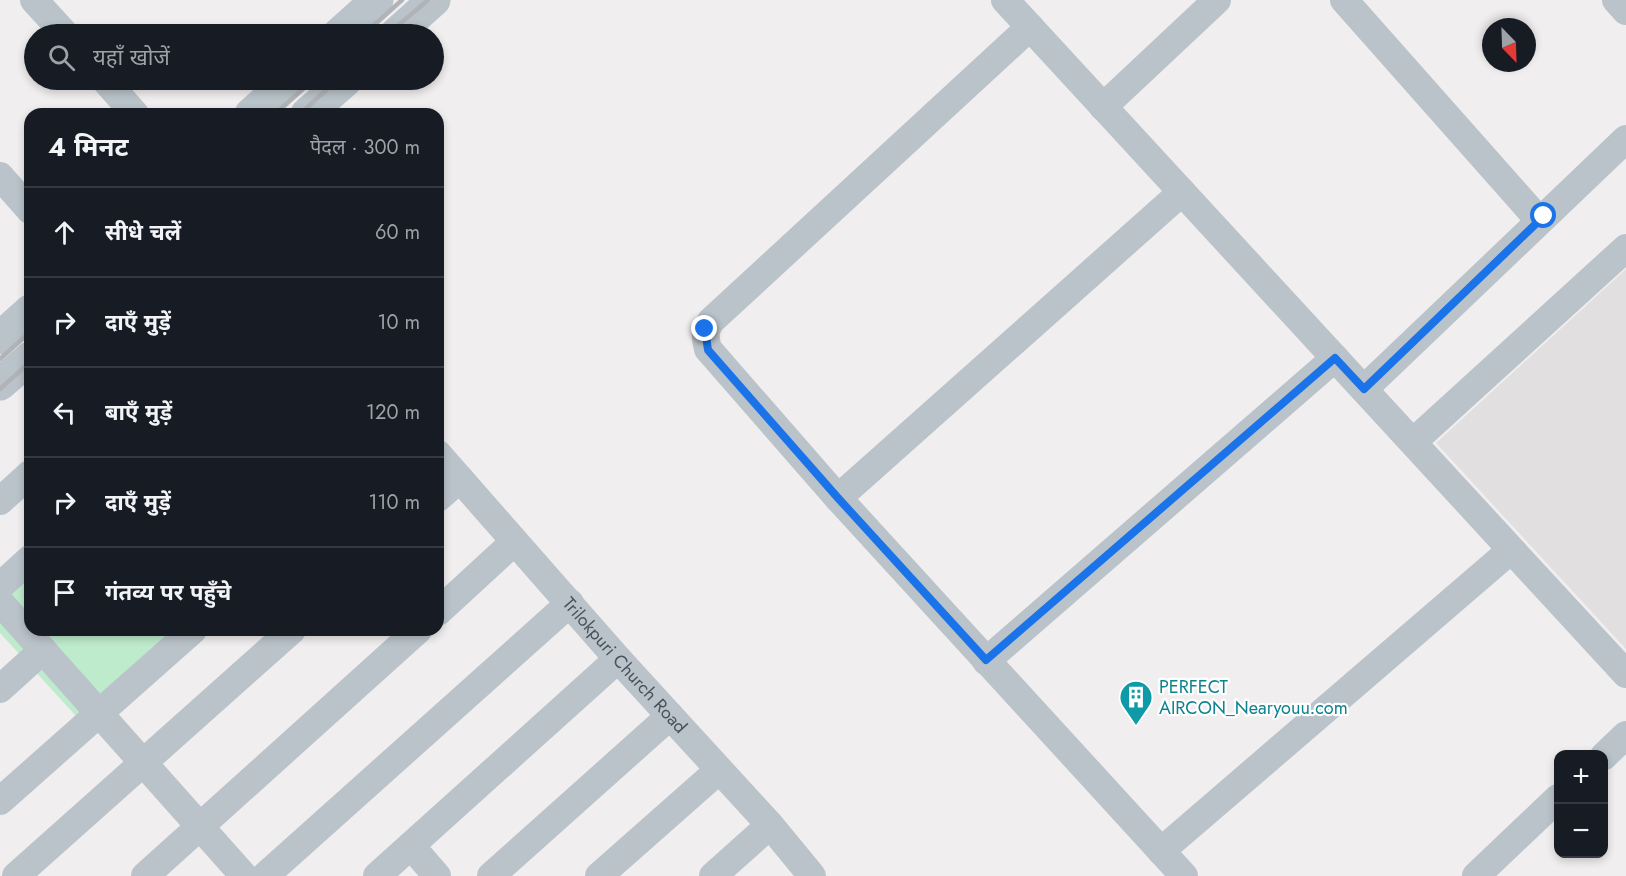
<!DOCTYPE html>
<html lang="hi">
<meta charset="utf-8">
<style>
body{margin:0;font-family:Jost,"Noto Sans Devanagari",sans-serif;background:#20242c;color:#f1f3f6}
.controls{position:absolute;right:18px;bottom:18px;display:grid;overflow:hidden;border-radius:12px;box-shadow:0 3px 9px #0003}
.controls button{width:54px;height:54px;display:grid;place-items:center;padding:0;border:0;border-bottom:2px solid #363941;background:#171b24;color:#f1f3f6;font:30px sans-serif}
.compass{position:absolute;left:1482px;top:18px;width:54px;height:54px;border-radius:50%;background:#171b24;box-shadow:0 3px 9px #0003;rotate:157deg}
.stop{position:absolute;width:18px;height:18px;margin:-14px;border:4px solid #1a73e8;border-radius:50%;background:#fff}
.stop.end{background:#1a73e8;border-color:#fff;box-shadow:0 2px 6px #0008}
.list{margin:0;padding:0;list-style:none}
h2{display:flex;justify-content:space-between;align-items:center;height:78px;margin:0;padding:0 24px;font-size:26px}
h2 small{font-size:20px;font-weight:400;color:#9ea1a6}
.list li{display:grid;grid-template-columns:39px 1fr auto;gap:18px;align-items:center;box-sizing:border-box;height:90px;padding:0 24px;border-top:2px solid #363941}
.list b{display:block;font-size:22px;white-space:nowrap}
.list em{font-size:20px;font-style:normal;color:#9ea1a6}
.icon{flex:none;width:33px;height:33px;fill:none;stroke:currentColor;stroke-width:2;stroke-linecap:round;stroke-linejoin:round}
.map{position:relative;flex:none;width:1626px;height:876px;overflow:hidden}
.search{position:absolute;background:#171b24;box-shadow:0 3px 9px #0003;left:24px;top:24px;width:420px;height:66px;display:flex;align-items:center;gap:15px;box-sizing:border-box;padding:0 21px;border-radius:33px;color:#9ea1a6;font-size:22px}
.panel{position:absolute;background:#171b24;box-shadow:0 3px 9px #0003;left:24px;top:108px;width:420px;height:528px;border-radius:18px}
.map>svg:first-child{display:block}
.education{fill:#e1dfdf}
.green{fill:#bfebcd}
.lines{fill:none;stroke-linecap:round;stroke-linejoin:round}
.minor{stroke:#bac3ca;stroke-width:28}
.tertiary{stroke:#bac3ca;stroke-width:33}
.rail{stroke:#b0b4b8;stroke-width:4.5}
.route{stroke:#1a73e8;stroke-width:8}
.labels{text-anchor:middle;stroke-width:4.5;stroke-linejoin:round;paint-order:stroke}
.street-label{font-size:18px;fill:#47525a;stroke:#fff}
.culture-label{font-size:18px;fill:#0d838f;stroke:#fff;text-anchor:start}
</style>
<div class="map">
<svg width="1626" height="876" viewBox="0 0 1626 876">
<rect width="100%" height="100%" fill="#f0eeee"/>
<!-- education -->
<path class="education" d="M1626,269V649L1436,443Z"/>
<!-- green -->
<path class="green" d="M30,573V630H172L76,716L0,633V600Z"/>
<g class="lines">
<!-- minor -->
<g class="minor">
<path d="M34,0L65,34"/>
<path d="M1005,0L1626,674"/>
<path d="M1344,0L1539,220"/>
<path d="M1616,0L1626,11"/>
<path d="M1030,27L711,321C704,331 705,337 708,349L838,498L1184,876"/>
<path d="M105,80L135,114"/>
<path d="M1103,107L1217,0"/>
<path d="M0,176L30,210"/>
<path d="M1364,389L1626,139"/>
<path d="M1413,442L1626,248"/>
<path id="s1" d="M438,454L618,659L770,825L812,876"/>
<path d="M438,498L460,479"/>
<path d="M838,498L1182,192"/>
<path d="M0,501L30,474"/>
<path d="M0,586L30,559"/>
<path d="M0,602L244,876"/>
<path d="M438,612L514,542"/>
<path d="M986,661L1335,358"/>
<path d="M0,689L43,650"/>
<path d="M1604,756L1626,735"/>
<path d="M0,801L193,630"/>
<path d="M411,846L437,876"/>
<path d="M1161,851L1511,550"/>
<path d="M16,876L292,630"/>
<path d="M145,876L418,630"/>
<path d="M265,876L570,603"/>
<path d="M377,876L618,659"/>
<path d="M491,876L670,716"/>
<path d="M599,876L719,770"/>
<path d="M713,876L770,825"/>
<path d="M1476,876L1558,798"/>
</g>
<!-- tertiary -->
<path class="tertiary" d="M339,34L377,0
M396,34L434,0
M251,114L289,80
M307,114L346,80
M0,338L30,311
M0,384L30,358"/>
<!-- rail -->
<path class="rail" d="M364,34L402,0
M388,34L428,0
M275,114L313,80
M300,114L337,80
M0,359L30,332
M0,389L30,362"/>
</g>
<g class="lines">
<!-- route -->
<path class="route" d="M705,329L708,350L838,498L986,660L1335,358L1364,389L1544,216"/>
</g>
<!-- icons -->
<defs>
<symbol id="building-pin" viewBox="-11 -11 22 30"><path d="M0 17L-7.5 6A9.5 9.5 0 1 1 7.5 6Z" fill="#0f9aa8" stroke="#fff"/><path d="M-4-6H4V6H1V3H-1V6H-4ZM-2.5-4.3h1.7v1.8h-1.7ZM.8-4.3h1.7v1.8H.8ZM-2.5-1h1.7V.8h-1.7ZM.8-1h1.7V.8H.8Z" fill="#fff"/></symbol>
</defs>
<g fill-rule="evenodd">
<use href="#building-pin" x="1117" y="678" width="38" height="52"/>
</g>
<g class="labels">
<!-- street labels -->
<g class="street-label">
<text dy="6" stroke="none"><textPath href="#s1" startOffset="282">Trilokpuri Church Road</textPath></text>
</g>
<!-- culture labels -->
<g class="culture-label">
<text x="1159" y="693">PERFECT<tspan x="1159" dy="21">AIRCON_Nearyouu.com</tspan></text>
</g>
</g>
</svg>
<div class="controls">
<button>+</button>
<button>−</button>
</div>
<svg class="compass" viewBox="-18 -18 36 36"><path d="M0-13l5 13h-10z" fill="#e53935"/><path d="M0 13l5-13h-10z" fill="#9ea1a6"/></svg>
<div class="stop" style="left:1544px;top:216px"></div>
<div class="stop end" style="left:705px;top:329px"></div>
<div class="search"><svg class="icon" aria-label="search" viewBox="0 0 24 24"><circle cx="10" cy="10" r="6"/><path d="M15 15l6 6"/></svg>यहाँ खोजें</div>
<section class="panel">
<h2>4 मिनट<small>पैदल · 300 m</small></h2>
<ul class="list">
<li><svg class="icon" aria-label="ahead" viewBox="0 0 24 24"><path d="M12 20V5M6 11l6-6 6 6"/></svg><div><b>सीधे चलें</b></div><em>60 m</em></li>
<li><svg class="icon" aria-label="right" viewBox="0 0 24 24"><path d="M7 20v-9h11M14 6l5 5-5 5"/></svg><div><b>दाएँ मुड़ें</b></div><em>10 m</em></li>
<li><svg class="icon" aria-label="left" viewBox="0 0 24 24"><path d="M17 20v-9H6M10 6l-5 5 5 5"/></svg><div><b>बाएँ मुड़ें</b></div><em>120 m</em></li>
<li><svg class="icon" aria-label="right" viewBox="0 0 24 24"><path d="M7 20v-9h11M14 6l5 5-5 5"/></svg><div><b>दाएँ मुड़ें</b></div><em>110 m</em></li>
<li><svg class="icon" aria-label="arrive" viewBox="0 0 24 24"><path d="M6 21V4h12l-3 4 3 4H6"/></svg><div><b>गंतव्य पर पहुँचे</b></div></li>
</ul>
</section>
</div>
